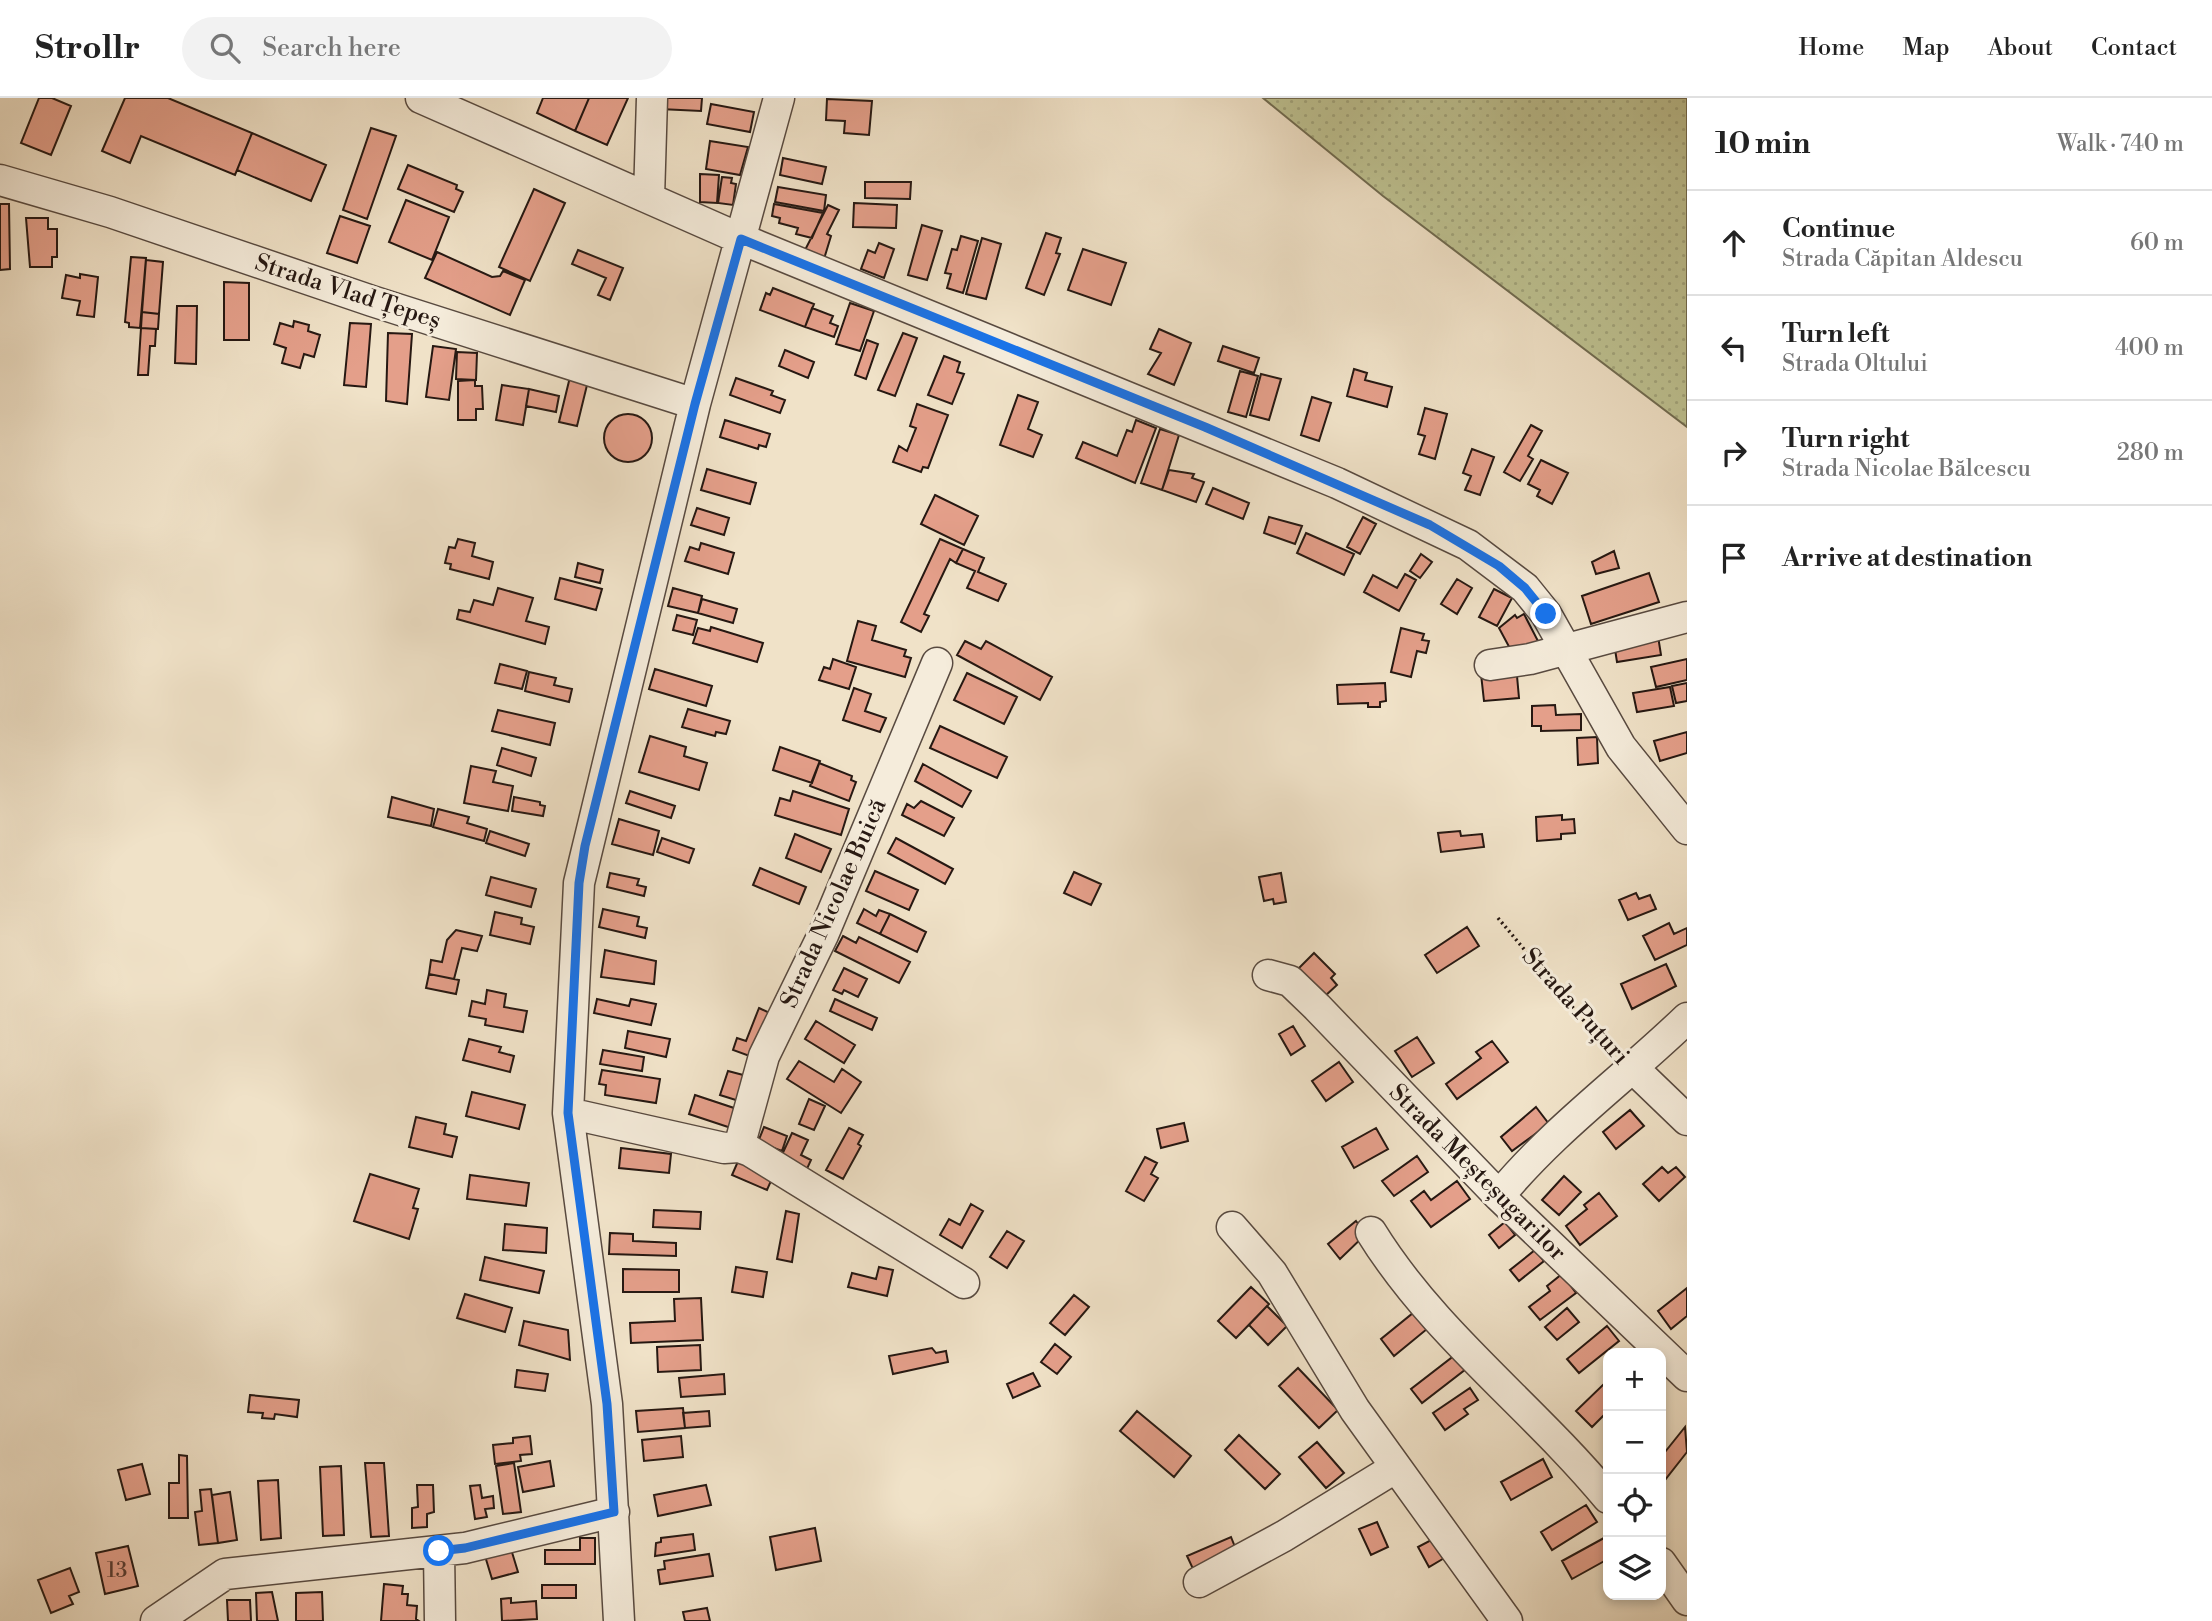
<!DOCTYPE html>
<meta charset="utf-8">
<style>
body{margin:0;font-family:"Libre Bodoni",serif;background:#f2f2f2;color:#222}
.controls{position:absolute;right:21px;bottom:21px;display:grid;overflow:hidden;border-radius:14px;box-shadow:0 4px 10px #0003}
.controls button{width:63px;height:63px;display:grid;place-items:center;padding:0;border:0;border-bottom:2px solid #e0e0e0;background:#fff;color:#222;font:35px sans-serif}
.stop{position:absolute;width:21px;height:21px;margin:-16px;border:5px solid #1a73e8;border-radius:50%;background:#fff}
.stop.end{background:#1a73e8;border-color:#fff;box-shadow:0 2px 7px #0008}
.list{margin:0;padding:0;list-style:none}
h2{display:flex;justify-content:space-between;align-items:center;height:91px;margin:0;padding:0 28px;font-size:30px}
h2 small{font-size:23px;font-weight:400;color:#767676}
.list li{display:grid;grid-template-columns:46px 1fr auto;gap:21px;align-items:center;box-sizing:border-box;height:105px;padding:0 28px;border-top:2px solid #e0e0e0}
.list b{display:block;font-size:26px;white-space:nowrap}
.list p{margin:0;font-size:23px;white-space:nowrap;color:#767676}
.list em{font-size:23px;font-style:normal;color:#767676}
.icon{flex:none;width:38px;height:38px;fill:none;stroke:currentColor;stroke-width:2;stroke-linecap:round;stroke-linejoin:round}
.map{position:relative;flex:none;width:1687px;height:1523px;overflow:hidden}
header{display:flex;align-items:center;gap:42px;box-sizing:border-box;height:98px;padding:0 35px;background:#fff;border-bottom:2px solid #e0e0e0}
header strong{font-size:33px}
nav{display:flex;gap:38px;margin-inline-start:auto;font-size:24px}
.search{width:490px;height:63px;background:#f2f2f2;display:flex;align-items:center;gap:18px;box-sizing:border-box;padding:0 24px;border-radius:38px;color:#767676;font-size:26px}
main{display:flex}
aside{flex:1;background:#fff}
.map>svg:first-child{display:block}
.grass{fill:url(#grass-dots);stroke:#726d52;stroke-width:2}
.building{fill:#e49f8a;stroke:#261812;stroke-width:2}
.lines{fill:none;stroke-linecap:round;stroke-linejoin:round}
.minor-casing{stroke:#584a40;stroke-width:33}
.path{stroke:#261812;stroke-width:3.5;stroke-dasharray:2 3.5;stroke-linecap:butt}
.minor{stroke:#f5ecdb;stroke-width:30}
.route{stroke:#1a73e8;stroke-width:9}
.labels{text-anchor:middle;stroke-width:6;stroke-linejoin:round;paint-order:stroke}
.number-label{font-size:21px;fill:#563a30}
.street-label{font-size:24px;fill:#261812;stroke:#f5ecdb}
</style>
<header>
<strong>Strollr</strong>
<div class="search"><svg class="icon" aria-label="search" viewBox="0 0 24 24"><circle cx="10" cy="10" r="6"/><path d="M15 15l6 6"/></svg>Search here</div>
<nav><a>Home</a><a>Map</a><a>About</a><a>Contact</a></nav>
</header>
<main>
<div class="map">
<svg width="1687" height="1523" viewBox="0 0 1687 1523">
<defs>
<pattern id="grass-dots" width="8" height="8" patternUnits="userSpaceOnUse" patternTransform="scale(1.75)"><rect width="8" height="8" fill="#bec292"/><path d="M2 2h.1M6 6h.1" fill="none" stroke="#a3a67d" stroke-width="1.8" stroke-linecap="round"/></pattern>
</defs>
<rect width="100%" height="100%" fill="#f0e2c8"/>
<filter id="stains"><feTurbulence type="fractalNoise" baseFrequency=".00286" numOctaves="4"/><feColorMatrix values="0 0 0 0 .2 0 0 0 0 .09 0 0 0 0 .02 0 0 0 .5 -.17"/></filter>
<radialGradient id="worn" r=".72"><stop offset=".6" stop-color="#630" stop-opacity="0"/><stop offset="1" stop-color="#630" stop-opacity=".3"/></radialGradient>
<!-- grass -->
<path class="grass" d="M1263,0H1687V329L1383,98Z"/>
<!-- building -->
<path class="building" d="M39,0H52L71,8L51,57L21,45Z
M125,0H168L252,35L235,77L141,38L130,65L102,53Z
M543,0H589L575,33L537,15Z
M589,0H628L607,47L575,33Z
M661,0H702L701,13L660,11Z
M827,1L872,3L869,37L844,35L845,23L826,22Z
M711,6L754,14L750,34L707,26Z
M371,30L396,38L367,121L343,112Z
M252,35L326,67L311,103L237,72Z
M710,43L748,49L740,77L706,71Z
M783,60L826,69L822,86L780,77Z
M408,67L457,87L456,91L463,94L454,114L398,91Z
M700,76L719,77L717,105L700,104Z
M722,79L732,80L731,85L736,86L733,107L718,105Z
M865,84H911L910,101L865,100Z
M778,89L826,97L824,113L775,104Z
M534,91L565,105L530,183L499,169Z
M406,102L449,119L432,162L389,144Z
M854,105L897,107L896,130L853,129Z
M0,106H9L10,171L0,172Z
M774,106L823,115L812,140L796,136L798,130L779,125L780,120L772,118Z
M828,107L839,112L827,136L831,138L824,161L805,152Z
M340,118L370,128L357,165L327,155Z
M26,120H48V131H57V159H52V169H30Z
M922,127L942,133L927,182L908,177Z
M1046,135L1061,140L1056,155L1060,156L1044,197L1026,190Z
M961,138L978,143L963,195L947,190L951,176L945,175L952,151L957,152Z
M982,140L1001,146L986,201L966,196Z
M879,145L894,151L884,180L861,171L868,152L875,155Z
M1083,151L1126,165L1111,207L1068,192Z
M578,152L623,170L610,202L598,197L606,180L572,166Z
M437,154L492,179L500,178L503,173L525,182L510,217L425,180Z
M131,159L146,160L140,230L129,229V225L125,224Z
M146,162L163,164L159,216L142,214Z
M80,176L98,179L94,219L77,217L80,203L62,200L66,177L80,180Z
M224,184L249,185V242H224Z
M773,190L814,206L805,229L760,212L766,195L770,197Z
M850,205L874,213L860,253L836,246Z
M177,208H197L196,266L175,265Z
M812,210L833,218L830,225L838,228L834,239L805,229Z
M142,214L159,216L158,231L141,230Z
M294,223L309,227L308,233L320,237L314,259L304,256L300,270L282,265L286,250L274,246L280,225L293,229Z
M350,225L371,226L366,289L344,287Z
M141,230L156,231L155,248H150L148,277H138Z
M1159,231L1191,245L1174,287L1148,276L1161,255L1150,251Z
M388,235L412,236L407,306L386,303Z
M903,235L917,240L895,298L878,292Z
M867,242L878,246L866,281L855,277Z
M433,248L456,251L449,302L426,299Z
M1223,248L1259,260L1254,275L1218,263Z
M785,252L814,264L808,280L779,268Z
M457,254L477,255L476,282L456,281Z
M944,258L960,264L957,274L964,276L952,306L928,297Z
M1354,271L1367,275L1365,282L1392,289L1387,309L1347,298Z
M1240,273L1258,278L1246,319L1228,314Z
M1261,276L1281,281L1269,322L1250,317Z
M570,279L588,283L577,328L559,324Z
M736,280L773,293L771,297L785,302L780,315L730,297Z
M475,282V288H482L483,311H476V322H458V283Z
M502,287L529,291L523,327L496,322Z
M529,291L559,298L556,314L526,308Z
M1018,297L1038,304L1028,331L1042,337L1033,359L1000,347Z
M1312,299L1331,305L1319,343L1301,337Z
M917,306L948,317L928,370L923,369L921,374L893,364L899,348L907,353L916,330L910,328Z
M1425,310L1447,316L1435,361L1419,356L1425,338L1418,336Z
M604 340a24 24 0 1 1 48 0a24 24 0 1 1-48 0Z
M725,322L770,336L766,349L759,347L758,351L720,339Z
M1136,322L1156,330L1135,385L1076,360L1083,344L1117,358L1127,332L1132,334Z
M1531,327L1542,333L1528,358L1533,361L1520,383L1504,374Z
M1160,331L1179,337L1162,392L1141,385Z
M1472,351L1494,359L1480,397L1465,392L1471,378L1463,375Z
M1541,362L1568,375L1552,406L1537,398L1540,392L1528,386Z
M707,371L756,385L750,406L701,392Z
M1169,372L1194,376L1192,380L1204,384L1196,404L1162,392Z
M1213,390L1249,405L1243,421L1206,406Z
M935,397L978,418L964,447L921,426Z
M697,410L729,420L724,437L691,427Z
M1269,419L1302,428L1295,446L1264,435Z
M1363,419L1376,426L1360,456L1347,449Z
M1306,435L1354,456L1344,477L1297,455Z
M458,441L475,445L472,458L493,464L489,481L450,471L451,466L445,465L449,449L455,450Z
M940,441L963,451L956,465L950,461L924,516L929,518L921,534L901,524Z
M701,445L734,455L728,476L685,463L690,449L699,452Z
M963,451L984,460L978,474L1006,486L998,503L967,490L975,473L956,465Z
M1614,453L1619,470L1596,476L1592,464Z
M1421,456L1432,464L1420,480L1410,473Z
M578,465L603,472L600,485L575,479Z
M1649,475L1659,504L1591,526L1582,498Z
M1405,476L1416,482L1399,513L1364,494L1373,477L1397,490Z
M560,480L602,491L596,512L555,501Z
M1457,481L1472,490L1457,516L1441,506Z
M498,490L533,500L526,523L549,529L545,546L457,521L459,512L470,514L474,502L493,507Z
M673,490L702,498L698,515L668,508Z
M1494,491L1512,500L1497,528L1479,519Z
M702,501L737,511L733,525L698,515Z
M1524,516L1539,545L1514,558L1499,530L1515,517L1517,520Z
M677,517L697,522L693,537L673,532Z
M858,523L876,528L872,542L906,552L904,558L911,560L905,579L847,563Z
M711,529L763,545L757,564L693,545L698,530L710,533Z
M1401,530L1424,536L1422,542L1429,543L1426,555L1417,553L1411,579L1391,574Z
M1658,538L1661,557L1617,564L1614,545Z
M965,543L981,551L986,543L1052,579L1040,602L957,557Z
M833,561L856,569L849,591L819,582L824,569L830,571Z
M1687,561V582L1656,589L1651,569Z
M500,566L527,573L522,591L495,585Z
M655,571L712,588L706,608L649,591Z
M529,574L556,580L554,587L572,591L569,604L525,593Z
M967,575L1017,599L1004,626L954,602Z
M1481,576L1517,578L1519,600L1484,603Z
M1385,585L1386,603L1380,604V609H1368V605L1338,606L1337,587Z
M1687,585V603L1676,605L1672,588Z
M1670,589L1674,608L1637,614L1633,595Z
M854,590L871,596L865,613L886,620L880,634L843,622Z
M1555,607L1556,617L1581,616V632L1541,633V628H1532V608Z
M688,611L730,623L726,636L716,634L715,638L682,629Z
M498,612L555,625L550,647L492,633Z
M940,628L1007,659L997,680L930,650Z
M1687,634V655L1660,663L1654,643Z
M650,638L686,649L684,658L707,665L699,692L639,674Z
M1597,639L1598,665L1578,667L1577,640Z
M780,649L820,663L812,685L773,672Z
M502,650L536,660L531,678L497,667Z
M819,665L852,678L851,682L856,684L849,703L810,688Z
M923,666L971,693L962,709L915,683Z
M471,668L496,673L493,684L513,688L508,713L464,705Z
M630,693L675,708L671,720L626,705Z
M793,693L849,711L841,737L775,717L780,700L790,703Z
M392,699L434,711L431,728L388,719Z
M514,699L540,704V707L545,708L543,718L512,713Z
M921,703L954,720L944,738L902,717L907,706L914,710Z
M438,711L469,719L467,725L487,731L484,743L433,729Z
M1562,717V722L1574,721L1575,735L1561,736V741L1537,743L1536,719Z
M619,721L659,733L653,757L612,746Z
M490,733L529,746L525,758L486,745Z
M1460,733L1461,738L1482,736L1484,749L1441,754L1438,735Z
M795,736L831,751L821,774L786,760Z
M662,740L694,751L689,765L657,754Z
M896,740L953,771L945,786L888,755Z
M760,770L806,789L799,806L753,787Z
M875,773L918,792L909,812L866,793Z
M1074,774L1101,786L1091,807L1064,795Z
M610,775L639,781L637,787L646,789L644,798L607,789Z
M1281,775L1286,804L1274,806L1273,801L1264,803L1259,779Z
M491,779L536,791L531,809L486,797Z
M1636,795L1639,801L1650,797L1656,811L1628,822L1619,802Z
M603,811L639,819L637,828L647,830L645,840L599,829Z
M864,811L876,818L879,812L890,816L880,836L857,825Z
M495,814L522,820L521,826L534,829L530,846L490,837Z
M890,816L926,834L917,854L880,836Z
M1669,825L1674,836L1687,830V847L1655,862L1643,838Z
M1467,829L1479,848L1437,875L1425,857Z
M456,832L482,838L477,853L462,850L454,881L429,876L431,862L442,864L447,842Z
M843,838L856,845L859,839L910,864L899,885L835,853Z
M605,852L656,863L654,886L601,879Z
M1314,855L1335,876L1331,880L1337,887L1325,898L1298,871Z
M1666,866L1676,888L1632,911L1621,886Z
M844,870L867,881L858,899L844,892L842,896L833,892Z
M429,876L459,882L456,896L426,890Z
M487,892L506,896L504,909L527,913L523,934L485,927L486,921L469,918L472,903L485,906Z
M597,901L629,908L631,901L656,906L651,927L594,915Z
M835,901L877,920L872,932L830,913Z
M759,910L772,916L755,960L733,952L737,940L746,943Z
M816,923L855,947L844,965L805,941Z
M1293,928L1305,948L1291,957L1279,936Z
M628,933L670,941L666,959L625,950Z
M1417,939L1434,965L1412,979L1395,953Z
M469,941L501,949L499,954L514,958L510,974L463,962Z
M1492,943L1508,964L1457,1001L1446,986L1481,960L1476,954Z
M603,952L644,959L642,973L600,966Z
M799,963L834,984L842,971L861,984L841,1015L787,981Z
M1339,964L1353,984L1326,1003L1312,983Z
M602,972L660,981L656,1005L605,997L606,987L599,986Z
M728,973L747,978L739,1003L720,997Z
M472,994L525,1007L519,1031L466,1018Z
M695,997L740,1012L734,1031L689,1016Z
M809,1001L825,1008L814,1032L799,1026Z
M1536,1009L1549,1026L1512,1053L1501,1039Z
M1630,1012L1644,1028L1616,1051L1603,1034Z
M416,1019L446,1026L444,1036L457,1039L452,1059L409,1049Z
M1184,1025L1188,1043L1161,1050L1157,1031Z
M764,1029L787,1038L782,1053L758,1044Z
M849,1030L863,1037L858,1046L861,1048L843,1081L826,1072Z
M1376,1030L1388,1051L1354,1070L1342,1049Z
M792,1035L808,1042L801,1057L811,1062L806,1073L780,1061Z
M621,1050L671,1056L669,1075L619,1070Z
M1417,1058L1428,1074L1394,1098L1382,1083Z
M1145,1059L1157,1065L1151,1076L1158,1080L1144,1103L1126,1093Z
M739,1061L774,1076L767,1092L732,1077Z
M1662,1069L1668,1075L1676,1069L1685,1079L1659,1103L1643,1086Z
M370,1076L419,1091L413,1110L418,1111L409,1141L354,1123Z
M470,1077L529,1085L526,1108L467,1101Z
M1564,1078L1581,1094L1559,1117L1542,1102Z
M1457,1083L1470,1101L1431,1129L1411,1103L1424,1093L1431,1102Z
M1599,1095L1617,1118L1580,1147L1566,1128L1587,1111L1584,1107Z
M971,1106L983,1113L962,1150L940,1137L949,1121L960,1127Z
M654,1112L701,1114L700,1131L653,1129Z
M786,1113L799,1116L792,1164L777,1161Z
M1356,1123L1366,1136L1340,1161L1328,1146Z
M1505,1124L1515,1137L1499,1150L1489,1137Z
M505,1126L547,1130L546,1155L503,1152Z
M1007,1133L1024,1143L1007,1170L990,1159Z
M610,1135L633,1136V1143L676,1145V1158L609,1156Z
M1535,1152L1544,1163L1519,1183L1510,1172Z
M485,1159L544,1173L539,1195L480,1182Z
M736,1169L767,1174L763,1199L732,1194Z
M879,1169L893,1172L887,1198L848,1189L852,1175L876,1181Z
M623,1171L679,1172V1194H623Z
M1562,1176L1576,1195L1540,1222L1529,1209L1550,1193L1547,1188Z
M1251,1189L1269,1206L1236,1240L1218,1223Z
M1687,1190V1218L1671,1231L1658,1213Z
M465,1196L512,1210L505,1234L457,1220Z
M1074,1197L1089,1209L1065,1237L1050,1225Z
M701,1200L703,1242L631,1245L630,1225L675,1223L674,1201Z
M1267,1208L1287,1228L1268,1247L1249,1227Z
M1567,1210L1579,1224L1557,1242L1545,1229Z
M1413,1215L1427,1231L1394,1258L1381,1241Z
M524,1223L568,1232L570,1262L519,1247Z
M1607,1228L1619,1243L1579,1275L1567,1261Z
M1055,1246L1071,1259L1057,1276L1041,1264Z
M700,1247L701,1272L658,1274L657,1249Z
M932,1250L936,1255L946,1253L948,1264L893,1276L889,1258Z
M1455,1257L1466,1271L1422,1305L1411,1291Z
M1298,1270L1338,1312L1319,1330L1279,1288Z
M517,1272L548,1276L545,1293L515,1289Z
M1033,1275L1040,1288L1013,1300L1007,1286Z
M724,1276L725,1296L681,1299L679,1280Z
M1608,1282V1313L1592,1329L1576,1313Z
M1470,1290L1478,1302L1464,1311L1468,1316L1445,1332L1433,1315Z
M250,1297L299,1302L297,1319L275,1316L274,1321L262,1320L263,1315L248,1314Z
M683,1310L685,1330L638,1334L636,1313Z
M709,1313L710,1328L685,1330L683,1315Z
M1137,1313L1191,1358L1174,1379L1120,1333Z
M1685,1329L1687,1354L1661,1387V1359Z
M1239,1337L1280,1376L1265,1391L1225,1352Z
M530,1338L532,1356L520,1357L521,1363L495,1366L493,1347L513,1345V1340Z
M681,1338L683,1359L644,1363L642,1342Z
M1317,1344L1344,1375L1326,1390L1299,1359Z
M179,1357L187,1358L188,1420H169V1385H179Z
M1543,1361L1552,1379L1511,1402L1501,1384Z
M550,1363L554,1388L523,1394L518,1369Z
M365,1365H384L389,1438L371,1439Z
M514,1365L521,1414L503,1416L496,1368Z
M142,1366L150,1396L126,1402L118,1372Z
M341,1368L344,1437L323,1438L320,1369Z
M278,1382L281,1440L261,1442L258,1383Z
M417,1387H433L434,1414L427,1416V1429L412,1430V1410L418,1409Z
M480,1387L482,1400L493,1398L494,1410L485,1411L487,1419L475,1421L470,1388Z
M706,1387L711,1407L658,1418L654,1397Z
M211,1391L218,1445L199,1447L195,1414L202,1413L200,1392Z
M230,1394L237,1442L218,1445L212,1397Z
M1586,1407L1597,1424L1552,1452L1541,1434Z
M1377,1424L1388,1449L1371,1457L1359,1431Z
M815,1430L821,1463L776,1472L770,1439Z
M693,1436L695,1452L655,1458L656,1445L661,1444V1440Z
M1231,1439L1237,1454L1194,1473L1187,1458Z
M580,1440H595V1466H545V1452H580Z
M1435,1440L1446,1459L1429,1469L1418,1449Z
M1604,1440L1608,1448V1461L1572,1481L1562,1463Z
M128,1448L138,1488L105,1496L96,1455Z
M511,1451L518,1474L492,1481L485,1458Z
M709,1456L713,1478L660,1486L658,1472L665,1471L664,1463Z
M70,1470L79,1494L69,1498L73,1506L51,1515L38,1482Z
M384,1486L403,1488L402,1496H408L407,1507L417,1508L416,1521L419,1523H381Z
M542,1487H576V1500H542Z
M272,1494L278,1523H257L256,1495Z
M322,1494L323,1523H296V1495Z
M511,1500V1505L536,1503L537,1521L502,1523L501,1501Z
M227,1502H250L251,1523H228Z
M707,1510L710,1523H685L683,1514Z"/>
<g class="lines">
<defs>
<path id="minor" d="M421,0L741,141L1337,385L1468,447L1525,490L1546,516L1621,649L1687,731
M0,82L110,114L372,203L695,306
M649,100L652,0
M1490,567L1530,561L1687,519
M1268,877L1290,883L1317,909L1499,1098L1687,1278
M1634,971L1687,1022
M568,1015L724,1050L739,1049L750,1053L964,1185
M739,1049L764,958L823,837L937,565
M1499,1098C1554,1031 1625,980 1687,920
M1232,1129L1272,1175L1355,1312L1507,1523
M1371,1134C1434,1236 1532,1308 1608,1400
M439,1453L440,1523
M1661,1465L1687,1502
M1199,1484L1284,1438L1395,1370
M156,1523L225,1476L465,1450L614,1414
M619,1523L607,1306L568,1015L579,785L695,306L779,0"/>
</defs>
<!-- minor casing -->
<use href="#minor" class="minor-casing"/>
<!-- path -->
<path class="path" d="M1498,820L1595,936L1614,953"/>
<!-- minor -->
<use href="#minor" class="minor"/>
</g>
<g class="lines">
<!-- route -->
<path class="route" d="M439,1453L465,1450L614,1414L607,1306L568,1015L579,785L585,748L695,306L741,141L1205,329L1430,427L1499,468L1525,490L1546,516"/>
</g>
<g class="labels">
<!-- number labels -->
<g class="number-label">
<text x="117" y="1479">13</text>
</g>
<!-- street labels -->
<g class="street-label">
<text transform="translate(348 193) rotate(18)" y="8">Strada Vlad Țepeș</text>
<text transform="translate(833 805) rotate(-66)" y="8">Strada Nicolae Buică</text>
<text transform="translate(1576 908) rotate(48)" y="8">Strada Puțuri</text>
<text transform="translate(1478 1074) rotate(45)" y="8">Strada Meșteșugarilor</text>
</g>
</g>
<rect width="100%" height="100%" filter="url(#stains)"/>
<rect width="100%" height="100%" fill="url(#worn)"/>
</svg>
<div class="controls">
<button>+</button>
<button>−</button>
<button><svg class="icon" aria-label="locate" viewBox="0 0 24 24"><circle cx="12" cy="12" r="6"/><path d="M12 2v4M12 18v4M2 12h4M18 12h4"/></svg></button>
<button><svg class="icon" aria-label="layers" viewBox="0 0 24 24"><path d="M12 4l9 5-9 5-9-5zM3 14l9 5 9-5"/></svg></button>
</div>
<div class="stop" style="left:439px;top:1453px"></div>
<div class="stop end" style="left:1546px;top:516px"></div>
</div>
<aside>
<h2>10 min<small>Walk · 740 m</small></h2>
<ul class="list">
<li><svg class="icon" aria-label="ahead" viewBox="0 0 24 24"><path d="M12 20V5M6 11l6-6 6 6"/></svg><div><b>Continue</b><p>Strada Căpitan Aldescu</p></div><em>60 m</em></li>
<li><svg class="icon" aria-label="left" viewBox="0 0 24 24"><path d="M17 20v-9H6M10 6l-5 5 5 5"/></svg><div><b>Turn left</b><p>Strada Oltului</p></div><em>400 m</em></li>
<li><svg class="icon" aria-label="right" viewBox="0 0 24 24"><path d="M7 20v-9h11M14 6l5 5-5 5"/></svg><div><b>Turn right</b><p>Strada Nicolae Bălcescu</p></div><em>280 m</em></li>
<li><svg class="icon" aria-label="arrive" viewBox="0 0 24 24"><path d="M6 21V4h12l-3 4 3 4H6"/></svg><div><b>Arrive at destination</b></div></li>
</ul>
</aside>
</main>
